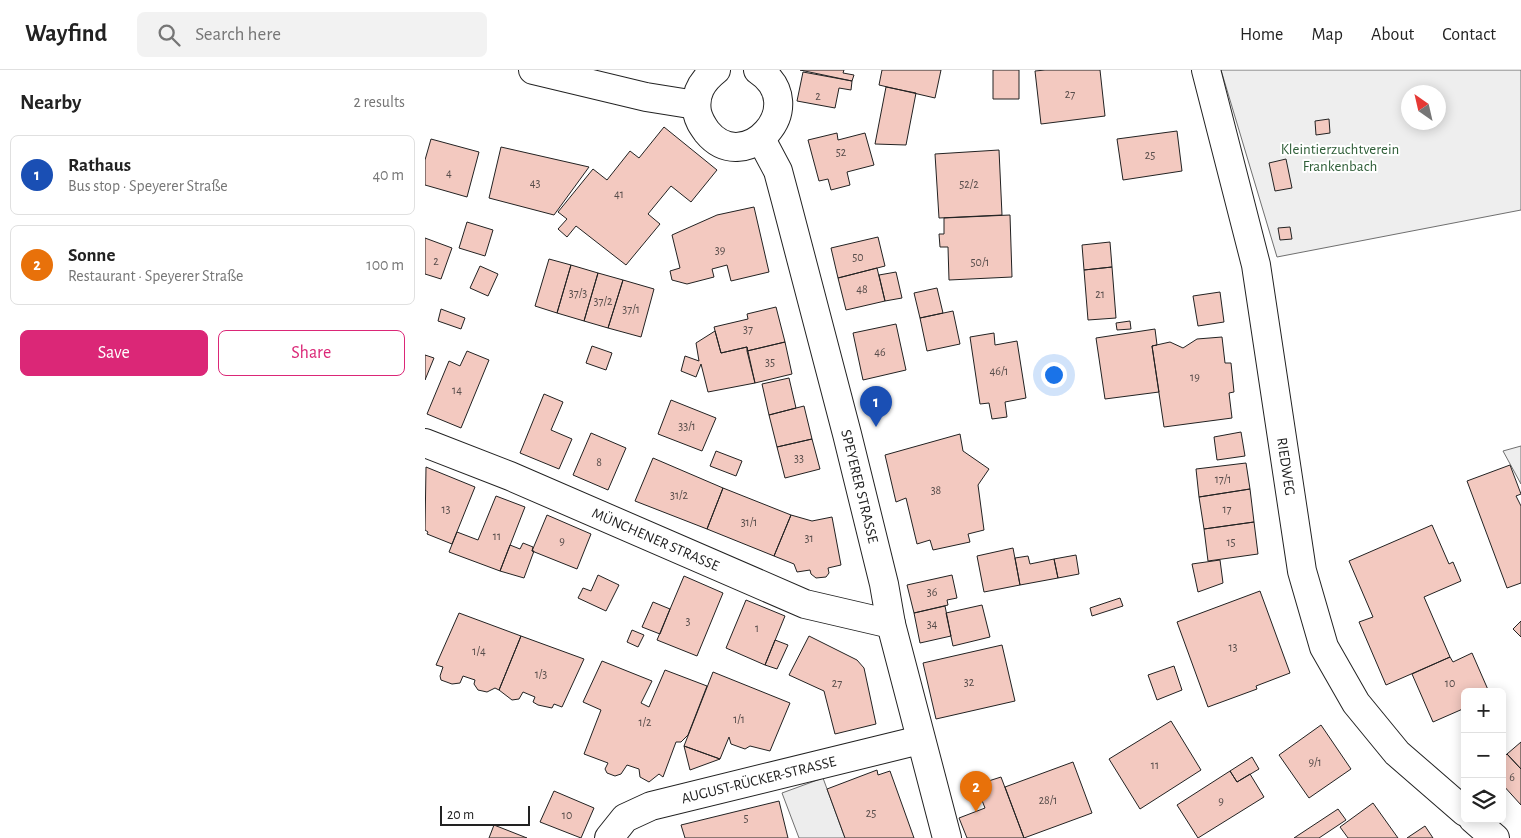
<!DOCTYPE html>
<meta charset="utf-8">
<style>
body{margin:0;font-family:"Alegreya Sans",sans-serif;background:#f2f2f2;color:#222}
.controls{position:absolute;right:15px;bottom:15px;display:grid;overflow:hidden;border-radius:8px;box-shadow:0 2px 12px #0003}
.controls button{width:45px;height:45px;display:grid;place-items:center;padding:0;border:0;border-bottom:1px solid #e0e0e0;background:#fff;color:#222;font:25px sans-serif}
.compass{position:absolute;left:976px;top:15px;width:45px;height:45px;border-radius:50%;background:#fff;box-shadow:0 2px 12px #0003;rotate:326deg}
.scale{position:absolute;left:15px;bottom:12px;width:90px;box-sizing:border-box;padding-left:5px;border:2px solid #222;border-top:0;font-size:14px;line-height:18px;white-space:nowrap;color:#222;-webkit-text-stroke:4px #fff;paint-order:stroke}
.you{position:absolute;left:628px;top:304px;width:18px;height:18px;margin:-12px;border:4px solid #fff;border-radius:50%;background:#1a73e8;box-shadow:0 0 0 8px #1a73e833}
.badge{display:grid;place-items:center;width:32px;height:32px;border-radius:50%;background:#db2777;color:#fff;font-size:16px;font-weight:700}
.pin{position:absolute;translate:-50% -41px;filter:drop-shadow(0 1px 2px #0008)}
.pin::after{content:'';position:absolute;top:26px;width:18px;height:15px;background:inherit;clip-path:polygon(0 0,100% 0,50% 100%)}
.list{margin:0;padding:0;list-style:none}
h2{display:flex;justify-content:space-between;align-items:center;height:65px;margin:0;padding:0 20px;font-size:21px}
h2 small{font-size:16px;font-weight:400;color:#767676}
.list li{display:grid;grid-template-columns:32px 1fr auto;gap:15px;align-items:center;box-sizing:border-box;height:80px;margin:0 10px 10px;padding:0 10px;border:1px solid #e0e0e0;border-radius:8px}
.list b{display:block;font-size:19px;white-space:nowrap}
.list p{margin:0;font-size:16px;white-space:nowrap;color:#767676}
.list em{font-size:16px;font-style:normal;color:#767676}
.actions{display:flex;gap:10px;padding:15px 20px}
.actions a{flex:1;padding:11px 0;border:1px solid #db2777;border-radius:8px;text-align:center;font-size:18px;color:#db2777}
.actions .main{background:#db2777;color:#fff}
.icon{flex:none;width:28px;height:28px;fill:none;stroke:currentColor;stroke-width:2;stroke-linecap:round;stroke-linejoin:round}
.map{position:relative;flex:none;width:1096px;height:768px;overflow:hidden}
header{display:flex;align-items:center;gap:30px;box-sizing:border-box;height:70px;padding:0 25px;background:#fff;border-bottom:1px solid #e0e0e0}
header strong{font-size:24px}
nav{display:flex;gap:28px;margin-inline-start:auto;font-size:18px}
.search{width:350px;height:45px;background:#f2f2f2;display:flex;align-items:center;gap:12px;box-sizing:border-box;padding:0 18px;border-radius:8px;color:#767676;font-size:19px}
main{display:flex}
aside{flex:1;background:#fff}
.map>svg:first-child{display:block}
.green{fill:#eee;stroke:#6f6f6f;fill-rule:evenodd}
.parking{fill:#ededed;stroke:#6f6f6f}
.building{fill:#f3c9c0;stroke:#222}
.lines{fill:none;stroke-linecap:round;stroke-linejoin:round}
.street-casing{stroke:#222;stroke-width:30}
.primary-casing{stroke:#222;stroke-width:30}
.street{stroke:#fff;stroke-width:28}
.primary{stroke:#fff;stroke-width:28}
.labels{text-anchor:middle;stroke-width:4;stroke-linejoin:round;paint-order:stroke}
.number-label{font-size:12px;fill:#564c4a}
.park-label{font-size:15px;fill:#2f5e38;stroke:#fff}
.street-label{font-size:15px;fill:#222;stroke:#fff}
</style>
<header>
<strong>Wayfind</strong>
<div class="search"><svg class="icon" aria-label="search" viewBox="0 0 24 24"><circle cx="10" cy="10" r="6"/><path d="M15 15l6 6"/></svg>Search here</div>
<nav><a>Home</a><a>Map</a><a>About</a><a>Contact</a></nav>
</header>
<main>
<aside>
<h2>Nearby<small>2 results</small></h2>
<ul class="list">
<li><span class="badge" style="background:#1a4fb4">1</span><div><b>Rathaus</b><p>Bus stop · Speyerer Straße</p></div><em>40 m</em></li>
<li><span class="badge" style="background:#e8710a">2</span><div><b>Sonne</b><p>Restaurant · Speyerer Straße</p></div><em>100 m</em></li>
</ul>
<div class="actions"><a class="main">Save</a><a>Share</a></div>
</aside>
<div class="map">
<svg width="1096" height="768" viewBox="0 0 1096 768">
<rect width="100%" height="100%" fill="#fff"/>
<!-- green -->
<path class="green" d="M796,0H1096V140L852,187ZM984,22H1014V52H984Z
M1096,376V414L1078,381Z"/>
<!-- parking -->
<path class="parking" d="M398,708L420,768H374L357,723Z"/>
<!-- building -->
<path class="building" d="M375,0H419L418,3L429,5L427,11Z
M457,0H516L510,28L454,15Z
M568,0H594V29H568Z
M620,0H675L680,46L616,54L610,1Z
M378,2L427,11L426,20L414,18L410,38L372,31Z
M461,17L491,23L481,75L450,74Z
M904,49L905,63L891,65L890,51Z
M239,57L292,100L266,132L246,116L223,144L235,154L201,195L151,156L142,167L133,159L142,149L133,142L168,99L182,110L205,81L214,88Z
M752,61L757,101L698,110L692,69Z
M412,63L413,70L440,63L449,95L422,102L425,115L406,120L403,109L394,111L383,70Z
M6,69L54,82L42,127L0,115V90Z
M76,77L164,97L129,145L64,128Z
M574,80L577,145L514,148L510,84Z
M861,89L867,118L850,121L844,93Z
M329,137L344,202L306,211L302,195L287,199L289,207L262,214L247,210L245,201L255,198L247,165L292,145Z
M585,145L587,207L524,210L523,177H515L514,164H519V148Z
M42,152L68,160L60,186L34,178Z
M865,157L867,169L855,170L853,158Z
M453,167L460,196L413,208L406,178Z
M0,168L27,178L16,209L0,204Z
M685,172L687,197L659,200L657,175Z
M124,189L146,195L132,243L110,236Z
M146,195L173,203L159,251L132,243Z
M55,196L73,204L63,226L45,218Z
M687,197L691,248L663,250L659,200Z
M452,198L460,231L421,240L413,208Z
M471,202L477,228L460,231L454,205Z
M173,203L198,210L183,258L159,251Z
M198,210L229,219L216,267L183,258Z
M512,218L518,243L495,248L489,223Z
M795,222L799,252L773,256L768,226Z
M351,237L360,272L322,281V277L296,283L289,257L323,249L322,244Z
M16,239L40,248L36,259L13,251Z
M528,241L535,274L502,281L495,248Z
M705,251L706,259L692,260L691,253Z
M471,254L481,300L438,310L428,263Z
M730,259L732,275L727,276L734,322L680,329L671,268Z
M290,261L296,283L322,277L330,313L283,322L276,294L271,307L256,301L260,286L274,291L271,273Z
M569,263L570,275L592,271L601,328L580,332L582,347L567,349L564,333L555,334L545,267Z
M797,267L800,293H806L809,322L804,323L807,348L739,357L727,276L745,272L758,278L772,269Z
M360,272L367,304L330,313L322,281Z
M167,276L187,283L181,300L161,293Z
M42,281L64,290L36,358L2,344L24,291L35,296Z
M0,285L9,288L0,310Z
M364,308L371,338L344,345L337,314Z
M119,324L138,332L126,360L147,369L134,399L95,383Z
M246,330L291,348L277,381L233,364Z
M379,336L387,369L352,377L344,345Z
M816,362L820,386L792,390L789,367Z
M166,363L201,378L183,420L148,405Z
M535,364L538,381L564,399L553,415L559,460L543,464L545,472L508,480L505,470L492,474L481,428L471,432L460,385Z
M387,369L395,399L360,408L352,377Z
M291,381L317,391L311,406L285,396Z
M228,388L298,418L282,459L210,431Z
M821,393L825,419L774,427L771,399Z
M1085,395L1096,424L1091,426L1096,436V513L1082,518L1042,411Z
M1,397L50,417L27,474L2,464L3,462L0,460Z
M298,418L366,445L349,486L282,459Z
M825,419L829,452L779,459L774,427Z
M71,426L100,437L75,501L24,482L32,462L53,470Z
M122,445L166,464L152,499L107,481Z
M366,445L387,451L407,447L416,495L403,498L404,503L401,507L391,508L386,504L385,500L372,502L369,494L349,486Z
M829,452L833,484L783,491L779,459Z
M1007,455L1024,494L1028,492L1036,511L999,527L1025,587L961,615L934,552L948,547L924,491Z
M98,473L108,477L107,481H109L99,508L75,501L85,475L95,479Z
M588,478L595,515L559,522L552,486Z
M651,485L654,504L633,508L629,489Z
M603,486L605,494L629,489L633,508L595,515L590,488Z
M795,490L798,513L773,522L767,494Z
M173,505L194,515L181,541L153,528L158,518L166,521Z
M527,505L532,528L522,530L523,535L489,543L482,515Z
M259,506L298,523L272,586L232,570Z
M835,521L865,603L831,616L832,619L783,637L752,552Z
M695,528L698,536L667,546L665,538Z
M321,530L360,546L340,595L301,578Z
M228,532L245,539L235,564L217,557Z
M557,535L565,567L528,576L521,543Z
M520,536L526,566L495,573L489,543Z
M34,543L96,566L74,620L70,618L62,622L53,620L49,614L50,610L38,606L35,613L27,614L16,610L15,606L18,597L11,595Z
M1096,551V567L1088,559Z
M207,560L219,565L213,577L202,572Z
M96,566L159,589L137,637L129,634L127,638L113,635L108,632L110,627L98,622L94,629L87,630L74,620Z
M384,566L432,590L439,598L451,654L410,664L399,621L364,605Z
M350,570L363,575L352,599L340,595Z
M577,575L590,631L511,649L498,593Z
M1047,583L1064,622H1040V638L1008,652L987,604L1025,587L1028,592Z
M177,591L227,611L216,633L224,637L240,600L282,616L263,665L256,672H251L238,707L234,704L224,712L215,707L214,699L202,695L196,704L190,706L182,703L180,699L183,693L159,684L176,640L158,632Z
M749,596L757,620L732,630L723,605Z
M288,602L365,633L345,681L325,676L320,679L306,674L304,667L295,689L259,676Z
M746,651L776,700L715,739L684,689Z
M896,655L926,699L884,728L854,685Z
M1096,672V699L1082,684Z
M259,676L295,689L265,700Z
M1082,684L1096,699V735L1077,714V688Z
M827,687L834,699L812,712L805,701Z
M648,692L667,743L599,768L580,717Z
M452,700L453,705L465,701L489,768H420L402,719Z
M805,701L812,712L825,704L839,727L773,768L752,735Z
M576,707L599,768H542L534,748L560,738L551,715Z
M129,721L169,738L156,768L115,752Z
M354,731L363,768H260L256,755Z
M948,733L973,768H923L915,757Z
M913,739L921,750L894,768H869Z
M69,755L102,768H64Z
M1000,756L1008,768H982Z"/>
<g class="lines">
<defs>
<g id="street">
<path id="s1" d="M781,0L831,195L877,501L899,577L931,633L972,683L1040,742"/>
<path id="s2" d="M0,373L85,406L380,534L466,554"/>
<path d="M1048,749L1070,768"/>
<path id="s3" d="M184,768L200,748L226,736L495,670"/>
</g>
<g id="primary">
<path d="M108,0L221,27L271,35"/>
<path d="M291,0C277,11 269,24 272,42C274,51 277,55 282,62C320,108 387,36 333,0"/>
<path id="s4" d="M336,69L353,101L361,131L422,364L459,514L466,554L522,768"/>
</g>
</defs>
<!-- street casing -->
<use href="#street" class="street-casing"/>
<!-- primary casing -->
<use href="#primary" class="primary-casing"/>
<!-- street -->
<use href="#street" class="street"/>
<!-- primary -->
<use href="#primary" class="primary"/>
</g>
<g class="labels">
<!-- number labels -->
<g class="number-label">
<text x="645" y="28">27</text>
<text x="393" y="30">2</text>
<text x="416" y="86">52</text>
<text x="725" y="89">25</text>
<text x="24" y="107">4</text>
<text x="110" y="117">43</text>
<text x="544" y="118">52/2</text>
<text x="194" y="128">41</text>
<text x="295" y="184">39</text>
<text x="433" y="191">50</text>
<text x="11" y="195">2</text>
<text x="555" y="196">50/1</text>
<text x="437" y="223">48</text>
<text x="153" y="227">37/3</text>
<text x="675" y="228">21</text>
<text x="178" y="235">37/2</text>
<text x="206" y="243">37/1</text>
<text x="323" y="263">37</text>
<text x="455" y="286">46</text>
<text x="345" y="296">35</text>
<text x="574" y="305">46/1</text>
<text x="770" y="311">19</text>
<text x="32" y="324">14</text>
<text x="262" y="360">33/1</text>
<text x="374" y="392">33</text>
<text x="174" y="396">8</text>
<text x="798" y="413">17/1</text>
<text x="511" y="424">38</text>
<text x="254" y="429">31/2</text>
<text x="21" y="443">13</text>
<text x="802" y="443">17</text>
<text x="324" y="456">31/1</text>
<text x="72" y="470">11</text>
<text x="384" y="472">31</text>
<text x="137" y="475">9</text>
<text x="806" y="476">15</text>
<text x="507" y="526">36</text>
<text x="263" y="555">3</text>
<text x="507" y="558">34</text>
<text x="332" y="562">1</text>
<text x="808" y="581">13</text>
<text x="54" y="585">1/4</text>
<text x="116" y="608">1/3</text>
<text x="544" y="616">32</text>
<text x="412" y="617">27</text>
<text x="1025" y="617">10</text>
<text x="314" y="653">1/1</text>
<text x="220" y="656">1/2</text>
<text x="890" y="696">9/1</text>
<text x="730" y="699">11</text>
<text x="1087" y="711">6</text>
<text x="623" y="734">28/1</text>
<text x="796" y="735">9</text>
<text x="446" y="747">25</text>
<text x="142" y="749">10</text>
<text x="321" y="752">5</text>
</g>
<!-- park labels -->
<g class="park-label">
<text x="915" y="84">Kleintierzuchtverein<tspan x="915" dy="17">Frankenbach</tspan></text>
</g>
<!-- street labels -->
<g class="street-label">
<text dy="5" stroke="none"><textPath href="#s1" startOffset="405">RIEDWEG</textPath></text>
<text dy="5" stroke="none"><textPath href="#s4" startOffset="362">SPEYERER STRASSE</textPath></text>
<text dy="5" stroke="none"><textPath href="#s2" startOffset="250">MÜNCHENER STRASSE</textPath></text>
<text dy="5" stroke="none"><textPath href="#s3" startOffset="165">AUGUST-RÜCKER-STRASSE</textPath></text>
</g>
</g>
</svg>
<div class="controls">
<button>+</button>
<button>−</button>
<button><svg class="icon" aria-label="layers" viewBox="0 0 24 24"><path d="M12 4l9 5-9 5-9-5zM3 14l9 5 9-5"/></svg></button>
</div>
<svg class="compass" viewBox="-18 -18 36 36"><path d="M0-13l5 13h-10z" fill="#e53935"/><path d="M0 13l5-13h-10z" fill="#767676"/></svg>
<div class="scale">20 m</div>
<div class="you"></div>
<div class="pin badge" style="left:451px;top:357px;background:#1a4fb4">1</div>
<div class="pin badge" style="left:551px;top:742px;background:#e8710a">2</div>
</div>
</main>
